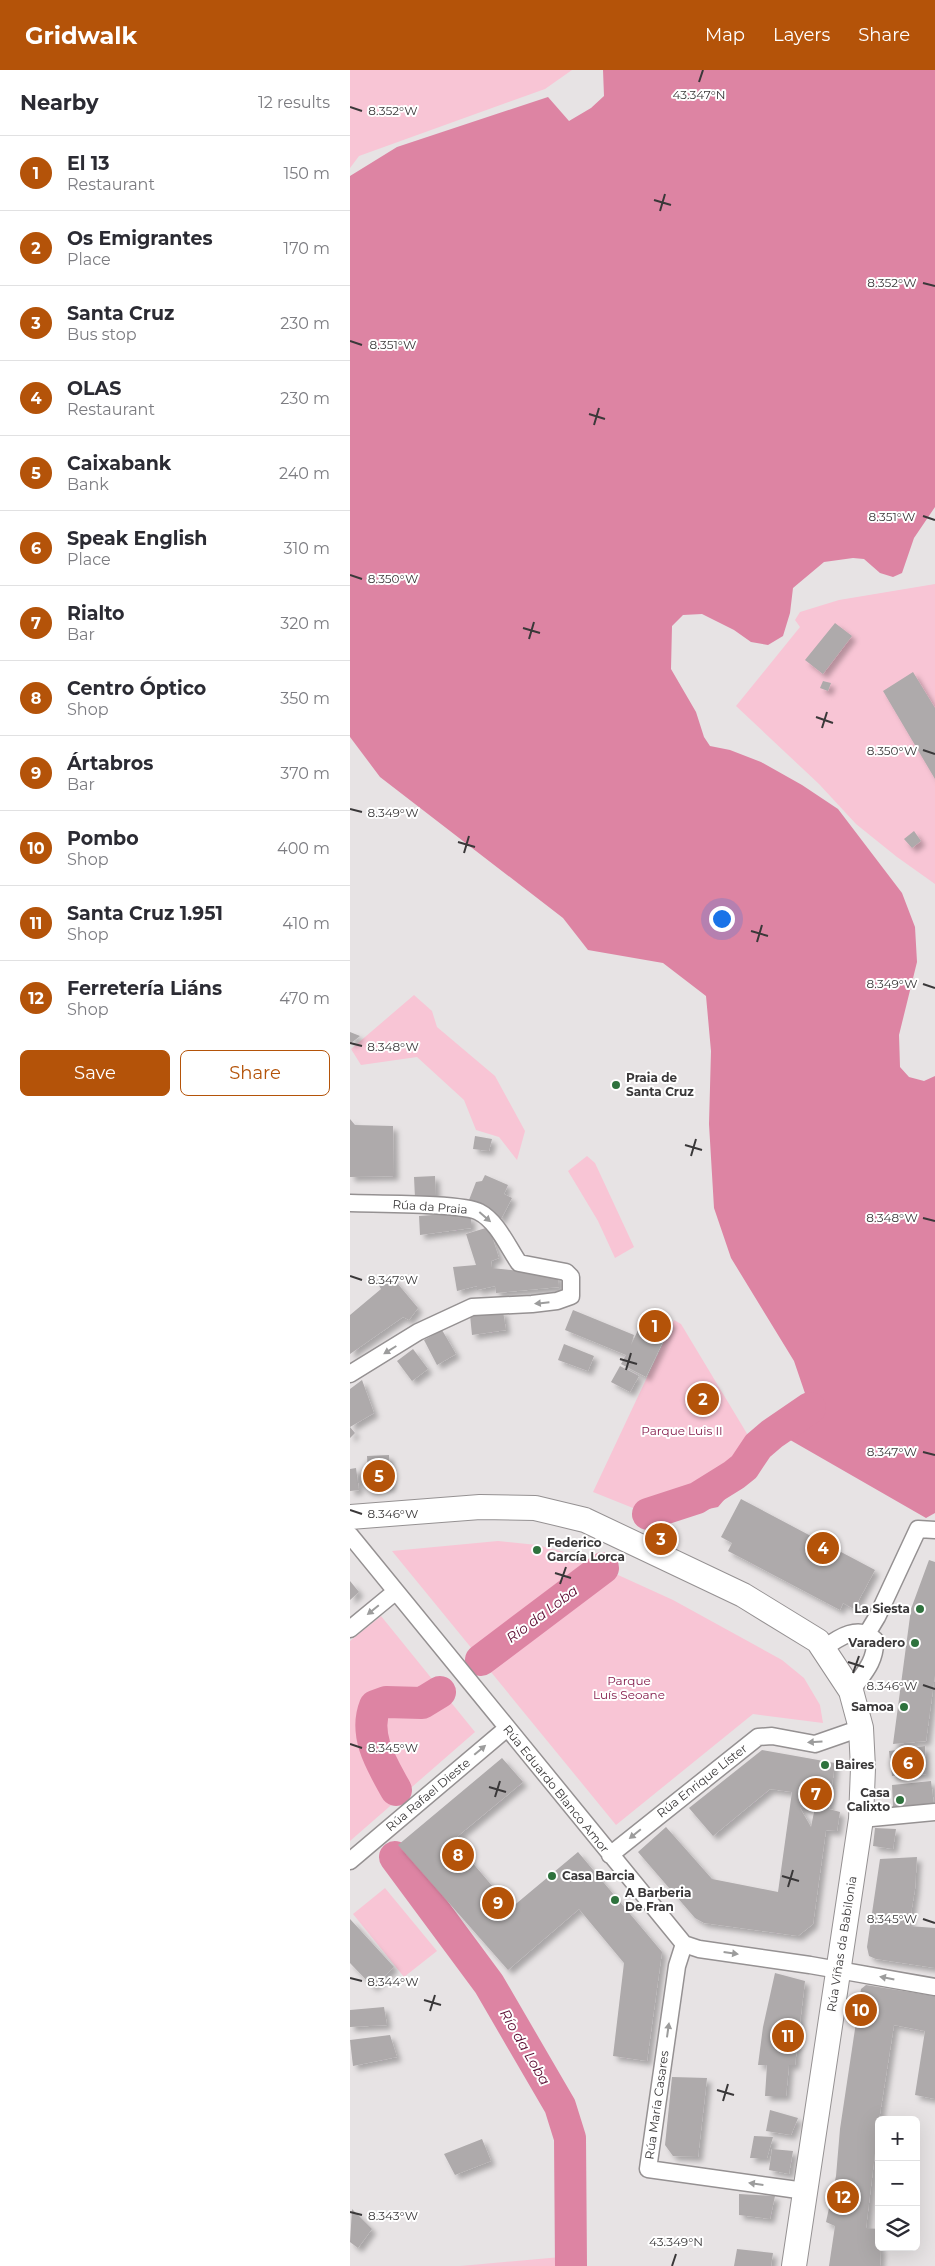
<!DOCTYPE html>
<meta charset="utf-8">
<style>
body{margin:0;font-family:Montserrat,sans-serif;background:#f7f7f7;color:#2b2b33}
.controls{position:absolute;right:15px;bottom:15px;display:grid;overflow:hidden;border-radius:8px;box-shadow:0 5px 20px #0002}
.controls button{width:45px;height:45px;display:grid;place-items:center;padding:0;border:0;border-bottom:1px solid #e1e1e2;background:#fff;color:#2b2b33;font:25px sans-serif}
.you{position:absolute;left:371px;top:848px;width:18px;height:18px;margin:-12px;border:4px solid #fff;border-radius:50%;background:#1a73e8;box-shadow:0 0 0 8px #1a73e833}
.badge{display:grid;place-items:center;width:32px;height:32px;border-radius:50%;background:#b45309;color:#fff;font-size:16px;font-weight:700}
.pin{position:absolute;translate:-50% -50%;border:2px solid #fff;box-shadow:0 1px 5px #0006}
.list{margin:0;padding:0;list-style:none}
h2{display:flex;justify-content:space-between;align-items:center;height:65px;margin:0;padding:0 20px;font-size:21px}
h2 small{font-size:16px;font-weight:400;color:#7c7c81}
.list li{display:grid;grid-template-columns:32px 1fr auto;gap:15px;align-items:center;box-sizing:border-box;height:75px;padding:0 20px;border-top:1px solid #e1e1e2}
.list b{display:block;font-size:19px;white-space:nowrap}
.list p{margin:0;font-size:16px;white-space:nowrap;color:#7c7c81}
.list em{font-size:16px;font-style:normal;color:#7c7c81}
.actions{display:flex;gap:10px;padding:15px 20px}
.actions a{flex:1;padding:11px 0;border:1px solid #b45309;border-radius:8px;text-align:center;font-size:18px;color:#b45309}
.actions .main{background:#b45309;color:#fff}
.icon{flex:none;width:28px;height:28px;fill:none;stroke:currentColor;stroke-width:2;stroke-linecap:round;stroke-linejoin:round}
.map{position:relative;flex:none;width:585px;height:2196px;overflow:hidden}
header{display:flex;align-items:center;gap:30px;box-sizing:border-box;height:70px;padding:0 25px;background:#b45309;color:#fff}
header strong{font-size:24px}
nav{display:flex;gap:28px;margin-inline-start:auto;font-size:18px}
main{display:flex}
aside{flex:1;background:#fff}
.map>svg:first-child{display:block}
.green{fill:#f8c5d5}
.water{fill:#dd84a3}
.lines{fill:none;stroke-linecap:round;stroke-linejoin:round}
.river{stroke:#dd84a3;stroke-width:32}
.building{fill:#aeaaab;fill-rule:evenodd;filter:url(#shadow)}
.street-casing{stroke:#959192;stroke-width:19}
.secondary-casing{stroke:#959192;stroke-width:26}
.street{stroke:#fff;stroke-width:16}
.secondary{stroke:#fff;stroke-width:24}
.oneway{fill:#9c9c9c}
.ticks{fill:none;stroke:#3a3839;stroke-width:2}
.poi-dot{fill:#2e723d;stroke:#fff;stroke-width:2}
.labels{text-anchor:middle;stroke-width:4;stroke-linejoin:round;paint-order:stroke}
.poi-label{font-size:12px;font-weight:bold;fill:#3a3839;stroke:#fff;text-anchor:start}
.street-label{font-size:12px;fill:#3a3839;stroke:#fff}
.park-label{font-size:12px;fill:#841c4b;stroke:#fff}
.water-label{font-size:14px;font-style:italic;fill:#5b0b31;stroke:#fff}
.ticks-label{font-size:12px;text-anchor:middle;fill:#3a3839;stroke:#fff;stroke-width:4;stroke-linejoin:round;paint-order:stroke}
</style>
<header>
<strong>Gridwalk</strong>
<nav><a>Map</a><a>Layers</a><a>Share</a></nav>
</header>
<main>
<aside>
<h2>Nearby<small>12 results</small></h2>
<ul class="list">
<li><span class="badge">1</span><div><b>El 13</b><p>Restaurant</p></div><em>150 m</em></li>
<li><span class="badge">2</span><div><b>Os Emigrantes</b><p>Place</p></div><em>170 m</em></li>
<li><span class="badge">3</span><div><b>Santa Cruz</b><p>Bus stop</p></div><em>230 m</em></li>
<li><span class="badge">4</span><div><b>OLAS</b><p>Restaurant</p></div><em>230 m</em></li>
<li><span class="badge">5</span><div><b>Caixabank</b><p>Bank</p></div><em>240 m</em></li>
<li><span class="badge">6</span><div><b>Speak English</b><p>Place</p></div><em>310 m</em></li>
<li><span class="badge">7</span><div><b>Rialto</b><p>Bar</p></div><em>320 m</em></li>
<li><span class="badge">8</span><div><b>Centro Óptico</b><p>Shop</p></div><em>350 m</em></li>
<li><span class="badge">9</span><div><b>Ártabros</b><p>Bar</p></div><em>370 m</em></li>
<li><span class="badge">10</span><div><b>Pombo</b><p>Shop</p></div><em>400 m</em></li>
<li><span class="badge">11</span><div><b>Santa Cruz 1.951</b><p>Shop</p></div><em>410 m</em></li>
<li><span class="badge">12</span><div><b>Ferretería Liáns</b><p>Shop</p></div><em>470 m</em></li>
</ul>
<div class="actions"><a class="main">Save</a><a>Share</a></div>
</aside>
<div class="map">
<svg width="585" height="2196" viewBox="0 0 585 2196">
<defs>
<filter id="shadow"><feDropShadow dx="4.5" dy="4.5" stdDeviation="2.5" flood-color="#0004"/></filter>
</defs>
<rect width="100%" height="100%" fill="#e7e3e4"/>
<!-- green -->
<path class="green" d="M0,0H222L195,19L9,86L0,98Z
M585,514V814L547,787L506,754L469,714L386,636L450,557L445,550L450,542L489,530Z
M64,925L82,941L87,957L145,1006L175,1061L167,1090L149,1067L126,1060L114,1030L67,987L11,995L1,979Z
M237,1086L245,1093L284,1177L265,1188L248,1151L218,1101Z
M324,1250L331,1254L399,1367L390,1390L307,1436L298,1444L243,1422Z
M148,1471L187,1475L222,1484L323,1530L432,1590L454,1608L470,1635L473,1653L403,1644L266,1755L42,1481Z
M31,1546L125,1662L0,1771V1571Z
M35,1818L87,1881L54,1907L3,1844Z
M233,2185V2196H110Z"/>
<!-- water -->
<path class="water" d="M253,0H585V437L564,468L552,503L543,507L530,503L514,489L503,488L474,492L443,518L440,543L433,566L418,575L401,572L384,560L352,544L333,545L322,556L321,599L346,642L354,667L360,676L380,680L411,692L452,715L488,739L552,823L565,857L567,892L549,965L550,997L559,1007L574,1011L585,1006V1443L576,1448L428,1363L460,1338L444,1291L381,1188L364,1138L359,1054L361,981L356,926L313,893L238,880L213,848L30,707L0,667V106L47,77L198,27L219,51L241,38L254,26Z
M390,1390L398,1402L368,1437L310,1449L298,1444L307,1436Z"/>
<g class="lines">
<!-- river -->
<path class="river" d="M298,1444L347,1428L384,1405L394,1397L408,1376L422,1364L460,1338
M131,1590L253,1498
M46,1720C33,1696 13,1666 25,1636L36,1632L72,1633L90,1622
M45,1787L139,1914L210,2036L220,2068L221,2196"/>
</g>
<!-- building -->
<path class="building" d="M485,553L502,566L473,604L455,590Z
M563,602L585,638V709L533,621Z
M473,611L481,613L478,621L470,618Z
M564,761L571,771L562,778L554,769Z
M0,962L10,966L0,974Z
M0,1049L5,1055L43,1056L44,1106L0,1107Z
M125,1066L142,1069L139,1081L123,1079Z
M135,1105L158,1115L154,1124L162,1128L150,1151L144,1141L119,1130L126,1112L132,1111Z
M85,1106L86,1127L65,1128L64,1107Z
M96,1144L121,1147V1158L70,1165L69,1146Z
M139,1157L149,1188L141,1191L142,1198L208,1205L209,1217L146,1223L145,1216L127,1220V1216L107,1221L103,1197L126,1195L116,1164Z
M42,1207L68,1238L59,1250L53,1247L0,1284V1245L31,1219L26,1210Z
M223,1240L284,1265L281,1275L297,1241L322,1253L296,1307L271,1294L276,1285L215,1260Z
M153,1241L156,1260L122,1265L120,1245Z
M92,1260L106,1284L87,1295L74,1270Z
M214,1274L244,1286L238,1301L208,1290Z
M63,1279L78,1299L62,1311L47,1291Z
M270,1296L289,1306L280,1322L261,1312Z
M12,1310L24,1343L0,1357V1319Z
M0,1357L5,1363L0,1368Z
M39,1385L41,1417L19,1419L17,1386Z
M6,1398L9,1420L0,1421V1399Z
M391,1429L525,1500L504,1539L493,1533L490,1540L378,1481L382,1473L371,1467Z
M579,1490L585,1492V1605L576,1671L543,1674L561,1539Z
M0,1511L9,1522L0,1530Z
M575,1676L576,1704L542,1706L539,1681Z
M412,1680L485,1693L479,1739L490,1742L487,1761L476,1760L463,1854L448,1866L354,1853L345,1848L288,1782L316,1757L362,1809L428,1822L442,1722L420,1719L363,1766L339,1738ZM465,1737L461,1757L450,1738Z
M152,1688L173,1712L103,1770L161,1838L228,1782L312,1882L297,1991L263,1986L274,1893L229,1839L158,1900L48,1775Z
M581,1711L584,1735L543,1738L542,1715Z
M525,1758L546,1759L543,1779L523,1776Z
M567,1787L565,1819L559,1856L585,1858V1898L526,1889L519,1886L517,1877L530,1789Z
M0,1849L44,1897L23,1917L0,1893Z
M425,1903L455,1911L445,1995H439L436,2026H415L417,1995H408L413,1957Z
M516,1915L585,1926V2029L565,2025L575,1961L544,1955L529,2050L516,2158L529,2159V2177H531L530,2196H479L485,2156L476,2152L486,2106L490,2059L511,1919Z
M34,1937L37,1955L0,1957V1940Z
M40,1965L47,1987L3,1996L0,1970Z
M322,2007L357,2008L348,2087L323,2086L315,2075Z
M420,2040L448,2048L441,2065L416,2061Z
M404,2066L423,2067L417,2088H400Z
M132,2069L141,2091L105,2105L94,2084Z
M422,2079L443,2081L439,2104L419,2100Z
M389,2124L425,2126L420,2149L389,2145Z
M2,2139L22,2159L8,2178L0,2172Z
M387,2179L423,2183L421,2196H384Z"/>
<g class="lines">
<defs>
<path id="street" d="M0,1133C24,1134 113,1133 129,1142C147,1151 158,1177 169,1193L216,1202L221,1207V1226L207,1231L182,1234L122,1237L68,1262L0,1304
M0,1465L334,1874L349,1879L460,1895L585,1917
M0,1559L45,1522
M518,1562L527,1547L568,1459L585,1460
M473,1579C489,1567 509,1554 525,1570C526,1592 513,1604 501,1621
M511,1749L585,1742
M260,1785L408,1667L422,1666L465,1674L511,1658
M0,1791L156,1659
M334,1874L327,1896L298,2099L455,2121"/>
<path id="secondary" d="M0,1447L130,1437L185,1438L235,1450L393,1525L468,1571L501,1621L511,1658L513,1698L511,1749L444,2196"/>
</defs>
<!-- street casing -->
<use href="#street" class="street-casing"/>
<!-- secondary casing -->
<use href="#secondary" class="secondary-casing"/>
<!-- street -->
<use href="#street" class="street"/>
<!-- secondary -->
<use href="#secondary" class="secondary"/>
</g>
<!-- one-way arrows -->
<defs><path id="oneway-solid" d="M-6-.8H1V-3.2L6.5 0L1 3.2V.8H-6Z" transform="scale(1.25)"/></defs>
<g class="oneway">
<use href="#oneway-solid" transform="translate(135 1147) rotate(41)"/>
<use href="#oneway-solid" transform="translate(192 1233) rotate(174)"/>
<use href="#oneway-solid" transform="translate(40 1280) rotate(148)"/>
<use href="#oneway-solid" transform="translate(23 1540) rotate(141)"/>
<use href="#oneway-solid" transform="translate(465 1672) rotate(176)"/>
<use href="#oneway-solid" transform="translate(130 1680) rotate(-40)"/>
<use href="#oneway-solid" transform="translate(285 1764) rotate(141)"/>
<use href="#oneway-solid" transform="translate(381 1883) rotate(8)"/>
<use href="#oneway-solid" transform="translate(537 1908) rotate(-169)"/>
<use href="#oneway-solid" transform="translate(318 1960) rotate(-82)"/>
<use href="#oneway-solid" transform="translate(406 2114) rotate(-172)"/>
</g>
<!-- ticks -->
<path class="ticks" d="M349,12L353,0M0,37L12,41M304,130L321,135M310,141L315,124M573,213L585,216M0,271L12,275M239,344L255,349M244,355L249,338M573,446L585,450M0,505L12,509M173,558L190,563M179,569L184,552M466,647L483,653M472,658L477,642M573,680L585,684M0,739L12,742M108,772L125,777M114,783L119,766M401,861L418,866M407,872L412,855M573,914L585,918M0,973L12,976M335,1075L352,1080M341,1086L346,1069M573,1148L585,1151M0,1206L12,1210M270,1289L287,1294M276,1300L281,1283M573,1382L585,1385M0,1440L12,1444M205,1503L221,1508M210,1514L216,1497M498,1592L514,1597M503,1603L509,1586M573,1615L585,1619M0,1674L12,1678M139,1717L156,1722M145,1727L150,1711M432,1806L449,1811M438,1817L443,1800M573,1849L585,1853M0,1908L12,1911M74,1930L91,1935M80,1941L85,1925M367,2020L384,2025M373,2031L378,2014M0,2142L12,2145M322,2196L326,2184"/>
<!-- markers -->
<g class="poi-dot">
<circle cx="266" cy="1015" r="5"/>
<circle cx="187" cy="1480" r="5"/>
<circle cx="570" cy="1539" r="5"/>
<circle cx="565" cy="1573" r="5"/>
<circle cx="554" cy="1637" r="5"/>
<circle cx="475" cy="1695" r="5"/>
<circle cx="550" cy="1730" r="5"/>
<circle cx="202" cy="1806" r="5"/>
<circle cx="265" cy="1830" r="5"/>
</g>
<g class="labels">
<!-- poi labels -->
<g class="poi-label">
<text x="276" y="1012">Praia de<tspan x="276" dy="14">Santa Cruz</tspan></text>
<text x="197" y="1477">Federico<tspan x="197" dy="14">García Lorca</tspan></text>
<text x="560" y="1543" text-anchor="end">La Siesta</text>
<text x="555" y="1577" text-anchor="end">Varadero</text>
<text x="544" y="1641" text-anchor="end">Samoa</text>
<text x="485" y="1699">Baires</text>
<text x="540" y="1727" text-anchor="end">Casa<tspan x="540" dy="14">Calixto</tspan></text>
<text x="212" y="1810">Casa Barcia</text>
<text x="275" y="1827">A Barberia<tspan x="275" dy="14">De Fran</tspan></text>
</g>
<!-- street labels -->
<g class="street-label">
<text transform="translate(80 1137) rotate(4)" y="4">Rúa da Praia</text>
<text transform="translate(352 1711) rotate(-38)" y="4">Rúa Enrique Líster</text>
<text transform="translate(206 1719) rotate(51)" y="4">Rúa Eduardo Blanco Amor</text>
<text transform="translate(78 1725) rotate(-40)" y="4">Rúa Rafael Dieste</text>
<text transform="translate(492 1874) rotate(-81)" y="4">Rúa Viñas da Babilonia</text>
<text transform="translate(307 2035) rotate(-82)" y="4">Rúa María Casares</text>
</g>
<!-- park labels -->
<g class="park-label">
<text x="332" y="1365">Parque Luis II</text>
<text x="279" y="1615">Parque<tspan x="279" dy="14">Luís Seoane</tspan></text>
</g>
<!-- water labels -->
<g class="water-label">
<text transform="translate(192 1544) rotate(-37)" y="5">Río da Loba</text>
<text transform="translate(175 1977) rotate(60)" y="5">Río da Loba</text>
</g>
</g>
<g class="ticks-label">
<text x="349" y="29">43.347°N</text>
<text x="43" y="45">8.352°W</text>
<text x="542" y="217">8.352°W</text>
<text x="43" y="279">8.351°W</text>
<text x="542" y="451">8.351°W</text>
<text x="43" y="513">8.350°W</text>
<text x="542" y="685">8.350°W</text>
<text x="43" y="747">8.349°W</text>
<text x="542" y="918">8.349°W</text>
<text x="43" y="981">8.348°W</text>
<text x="542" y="1152">8.348°W</text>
<text x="43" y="1214">8.347°W</text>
<text x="542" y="1386">8.347°W</text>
<text x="43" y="1448">8.346°W</text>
<text x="542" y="1620">8.346°W</text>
<text x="43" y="1682">8.345°W</text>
<text x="542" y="1853">8.345°W</text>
<text x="43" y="1916">8.344°W</text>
<text x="43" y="2150">8.343°W</text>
<text x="326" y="2176">43.349°N</text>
</g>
</svg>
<div class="controls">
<button>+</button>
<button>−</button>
<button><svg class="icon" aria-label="layers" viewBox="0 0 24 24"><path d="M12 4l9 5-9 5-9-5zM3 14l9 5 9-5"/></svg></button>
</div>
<div class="you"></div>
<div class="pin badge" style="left:305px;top:1256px">1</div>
<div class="pin badge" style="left:353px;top:1329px">2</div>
<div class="pin badge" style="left:311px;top:1469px">3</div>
<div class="pin badge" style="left:473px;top:1478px">4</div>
<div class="pin badge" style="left:29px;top:1406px">5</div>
<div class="pin badge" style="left:558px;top:1693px">6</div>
<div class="pin badge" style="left:466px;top:1724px">7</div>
<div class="pin badge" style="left:108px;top:1785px">8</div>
<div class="pin badge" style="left:148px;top:1833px">9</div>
<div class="pin badge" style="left:511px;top:1940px">10</div>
<div class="pin badge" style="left:438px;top:1966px">11</div>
<div class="pin badge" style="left:493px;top:2127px">12</div>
</div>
</main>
